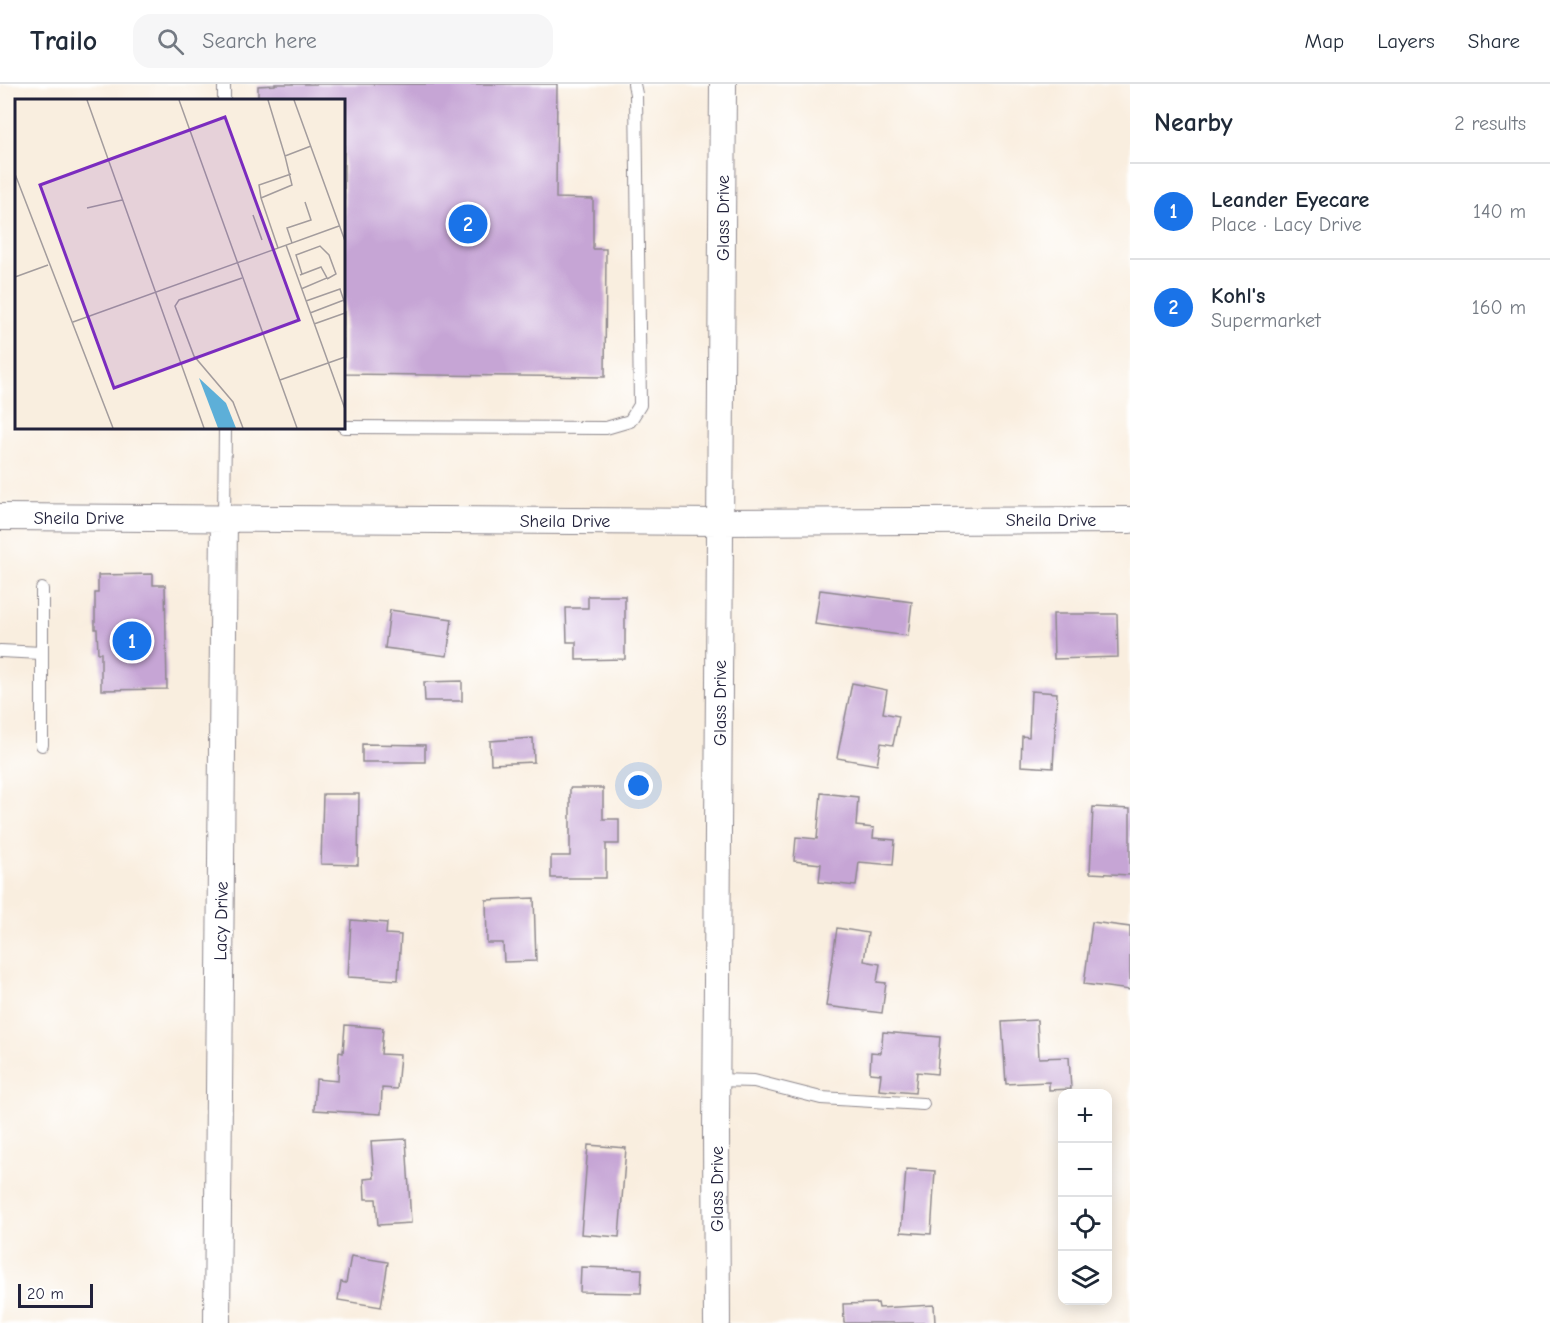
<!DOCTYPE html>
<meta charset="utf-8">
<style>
body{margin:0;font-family:"Comic Neue",sans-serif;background:#f6f6f7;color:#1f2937}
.controls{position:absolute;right:18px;bottom:18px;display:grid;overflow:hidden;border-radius:12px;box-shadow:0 3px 15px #0003}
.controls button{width:54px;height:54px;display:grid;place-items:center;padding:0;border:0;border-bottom:2px solid #e0e1e3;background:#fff;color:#1f2937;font:30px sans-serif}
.scale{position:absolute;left:18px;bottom:15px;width:75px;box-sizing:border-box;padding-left:6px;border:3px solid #22223b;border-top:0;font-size:16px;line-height:21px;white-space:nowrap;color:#22223b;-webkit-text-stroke:4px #fff;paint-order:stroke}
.you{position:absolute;left:639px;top:702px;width:21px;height:21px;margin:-15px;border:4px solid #fff;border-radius:50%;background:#1a73e8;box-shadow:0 0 0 9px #1a73e833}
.badge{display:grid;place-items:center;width:39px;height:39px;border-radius:50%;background:#1a73e8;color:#fff;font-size:20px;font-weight:700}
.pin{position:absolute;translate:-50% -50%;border:3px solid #fff;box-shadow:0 2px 6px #0006}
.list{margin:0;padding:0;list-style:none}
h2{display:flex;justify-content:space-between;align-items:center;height:78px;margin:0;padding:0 24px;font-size:26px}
h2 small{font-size:20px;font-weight:400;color:#747a83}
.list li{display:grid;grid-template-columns:39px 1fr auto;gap:18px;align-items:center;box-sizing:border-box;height:96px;padding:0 24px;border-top:2px solid #e0e1e3}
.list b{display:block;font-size:22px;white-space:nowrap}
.list p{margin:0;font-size:20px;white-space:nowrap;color:#747a83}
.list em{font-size:20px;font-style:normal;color:#747a83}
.icon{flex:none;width:33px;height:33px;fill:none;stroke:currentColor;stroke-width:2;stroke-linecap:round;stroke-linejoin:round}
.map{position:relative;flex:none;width:1130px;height:1239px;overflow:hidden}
header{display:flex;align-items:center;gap:36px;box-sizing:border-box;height:84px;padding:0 30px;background:#fff;border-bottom:2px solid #e0e1e3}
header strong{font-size:28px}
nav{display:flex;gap:33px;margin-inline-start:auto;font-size:21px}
.search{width:420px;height:54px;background:#f6f6f7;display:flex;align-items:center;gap:15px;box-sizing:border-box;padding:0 21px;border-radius:18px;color:#747a83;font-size:22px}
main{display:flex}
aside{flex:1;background:#fff}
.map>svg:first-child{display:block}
.building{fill:#c6a5d5}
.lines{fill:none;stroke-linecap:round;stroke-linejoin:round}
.lane-casing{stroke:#8e888d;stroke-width:14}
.street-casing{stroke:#8e888d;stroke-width:28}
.lane{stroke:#fff;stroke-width:12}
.street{stroke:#fff;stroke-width:26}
.labels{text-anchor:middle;stroke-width:5;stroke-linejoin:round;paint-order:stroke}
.street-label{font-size:18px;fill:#22223b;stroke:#fff}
.inset-road{fill:none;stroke:#a39c9d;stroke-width:1.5}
.view{fill:#7b2cbf;fill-opacity:0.15;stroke:#7b2cbf;stroke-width:3}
.inset-edge{fill:none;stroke:#22223b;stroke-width:3}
</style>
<header>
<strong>Trailo</strong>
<div class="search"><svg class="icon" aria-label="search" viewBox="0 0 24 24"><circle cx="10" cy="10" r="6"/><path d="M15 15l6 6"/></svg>Search here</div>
<nav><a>Map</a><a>Layers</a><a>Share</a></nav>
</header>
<main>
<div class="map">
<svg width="1130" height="1239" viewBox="0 0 1130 1239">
<rect width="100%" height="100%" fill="#fff"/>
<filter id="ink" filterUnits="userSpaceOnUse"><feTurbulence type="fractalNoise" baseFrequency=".0167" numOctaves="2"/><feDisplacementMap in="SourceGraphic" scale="12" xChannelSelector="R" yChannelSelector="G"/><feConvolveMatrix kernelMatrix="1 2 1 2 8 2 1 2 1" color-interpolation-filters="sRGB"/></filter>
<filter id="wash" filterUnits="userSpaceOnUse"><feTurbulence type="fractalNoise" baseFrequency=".008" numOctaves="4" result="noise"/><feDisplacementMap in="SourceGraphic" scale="24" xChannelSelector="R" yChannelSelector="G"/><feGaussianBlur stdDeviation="1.35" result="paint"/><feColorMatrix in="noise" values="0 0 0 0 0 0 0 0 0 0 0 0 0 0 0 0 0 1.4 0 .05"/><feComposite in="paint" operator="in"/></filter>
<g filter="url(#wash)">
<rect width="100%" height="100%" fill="#f9eedf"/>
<g id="blocks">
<!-- building -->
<path class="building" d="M275,0H557L556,114L593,115V165H606L605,293L344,290V16H258V2L275,1Z
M153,490V501H165L167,605L101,606V569H98L97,545H95V509H98V491Z
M820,506L912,518L908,552L815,540Z
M588,512H625V575L576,576V558H567L566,524H588Z
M390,526L452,535L447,572L385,564Z
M1053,530H1117L1118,573L1054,575Z
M462,597V617H425L424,598Z
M852,599L887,606L883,629L899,632L893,661L881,659L877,681L837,674Z
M1031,607L1057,609L1053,684L1021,682L1022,652L1029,653Z
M533,654L534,678L491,680L490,657Z
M362,660L425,661V678H362Z
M570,704H603V735H619V760H606V794H551V772H570Z
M821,709L858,713L856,742L874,744L873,754L895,756L893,781L859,778L856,802L819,798L821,780L794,777L796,753L817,755Z
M323,710H359L358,781L321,780Z
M1093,723L1130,725V791L1090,789Z
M534,814L536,877L504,878L503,859H487L486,816Z
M351,836L387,839L386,850L401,851L398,896L348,893Z
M1092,838L1130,843V906L1084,900Z
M837,844L868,849L864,877L880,880L877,898L886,899L882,929L826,922Z
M1037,936L1039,974L1069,973L1071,1005L1049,1006V998L1006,1000L1002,938Z
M345,941L383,944L381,970L400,971L397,1005L382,1004L381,1030L314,1026L316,995L338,997L339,968L343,969Z
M883,948L940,953L937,990L917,988L915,1009L879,1006L881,990L870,989L871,968L881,969Z
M406,1055L411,1139L378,1141L376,1115H365L364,1095L374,1094L371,1057Z
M588,1061L626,1064L619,1153L581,1150Z
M906,1085L935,1087L931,1150L901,1148Z
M351,1172L388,1178L381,1223L338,1216L341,1198L346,1199Z
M581,1183L642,1185L641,1209L580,1208Z
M878,1219L879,1224L934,1221L935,1239H844L843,1220Z"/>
</g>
</g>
<g filter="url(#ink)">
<use href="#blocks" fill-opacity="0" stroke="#8e888d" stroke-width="1.5"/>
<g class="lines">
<defs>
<path id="lane" d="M224,0V16
M344,343L606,344L630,337L640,321L636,10L634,0
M224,435L225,344
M42,505V661
M0,567L42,569
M717,996L754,997L821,1014L923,1020"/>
<path id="street" d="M0,433L720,438L1130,436
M217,1239L224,435
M717,1239L716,1047L723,0"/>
</defs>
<!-- lane casing -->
<use href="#lane" class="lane-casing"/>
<!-- street casing -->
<use href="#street" class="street-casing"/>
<!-- lane -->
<use href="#lane" class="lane"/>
<!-- street -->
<use href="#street" class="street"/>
</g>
</g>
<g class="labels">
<!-- street labels -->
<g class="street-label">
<text transform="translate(723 134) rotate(-90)" y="6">Glass Drive</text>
<text x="79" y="440">Sheila Drive</text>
<text x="1051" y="442">Sheila Drive</text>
<text x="565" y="443">Sheila Drive</text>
<text transform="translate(720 619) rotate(-90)" y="6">Glass Drive</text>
<text transform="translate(221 837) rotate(-89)" y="6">Lacy Drive</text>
<text transform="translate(717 1105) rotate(-90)" y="6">Glass Drive</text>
</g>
</g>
<!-- overview -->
<g transform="translate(15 15)">
<rect width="330" height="330" fill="#f9eedf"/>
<path d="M184,279L211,304L221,329H203Z" fill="#5dafd8"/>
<path class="inset-road" d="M72,1L189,329M164,1L282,329M253,1L270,57M279,1L330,142M0,75L98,329M246,99L244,86L276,75M72,109L107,101M238,116L247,141M277,144L272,129L296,121L290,103M271,146L330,310M263,149L246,99L277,86L270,57L296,47M287,175L281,156L305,147L314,156L321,175L312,180M285,176L306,168L312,179L286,190M0,178L33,166M227,179L164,201L160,207L179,257L218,303L228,329M291,202L325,190L330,205M295,214L329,201M58,223L324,127M299,225L330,214M265,281L330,258"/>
<path class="view" d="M210,18L284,221L99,289L25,86Z"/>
<rect width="330" height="330" class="inset-edge"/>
</g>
</svg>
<div class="controls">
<button>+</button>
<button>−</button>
<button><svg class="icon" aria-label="locate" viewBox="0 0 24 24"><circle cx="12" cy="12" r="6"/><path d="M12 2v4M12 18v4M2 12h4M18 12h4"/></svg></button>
<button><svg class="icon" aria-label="layers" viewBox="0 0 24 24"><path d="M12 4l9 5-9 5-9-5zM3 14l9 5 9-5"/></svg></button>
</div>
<div class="scale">20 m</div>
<div class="you"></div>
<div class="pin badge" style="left:132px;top:557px">1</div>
<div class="pin badge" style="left:468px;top:140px">2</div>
</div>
<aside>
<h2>Nearby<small>2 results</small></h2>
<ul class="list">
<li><span class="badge">1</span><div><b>Leander Eyecare</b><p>Place · Lacy Drive</p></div><em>140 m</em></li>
<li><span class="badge">2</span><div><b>Kohl's</b><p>Supermarket</p></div><em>160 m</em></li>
</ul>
</aside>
</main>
